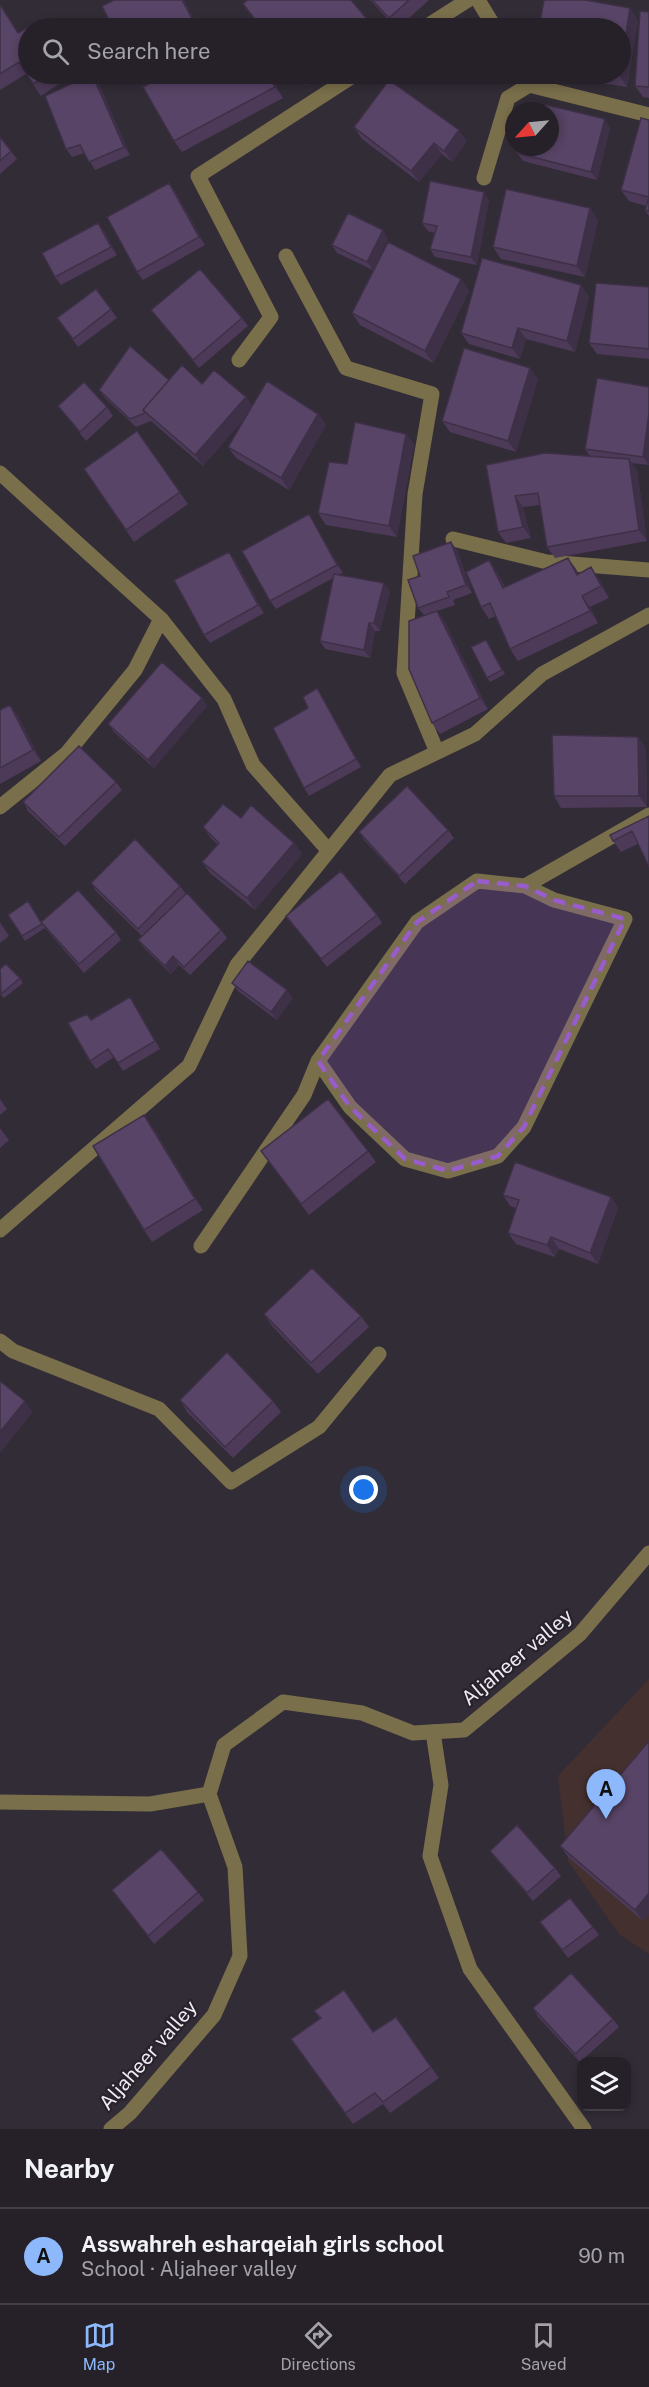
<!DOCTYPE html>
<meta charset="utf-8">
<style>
body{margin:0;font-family:"Public Sans",sans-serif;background:#322e35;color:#f1f3f6}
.controls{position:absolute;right:18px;bottom:18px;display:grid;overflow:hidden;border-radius:12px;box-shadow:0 3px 9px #0003}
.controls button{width:54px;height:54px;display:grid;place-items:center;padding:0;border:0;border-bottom:2px solid #423e46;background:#262129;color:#f1f3f6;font:30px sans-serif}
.compass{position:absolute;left:505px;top:102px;width:54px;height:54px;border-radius:50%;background:#262129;box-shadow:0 3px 9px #0003;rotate:243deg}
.you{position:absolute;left:364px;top:1490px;width:21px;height:21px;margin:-15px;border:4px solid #fff;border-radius:50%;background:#1a73e8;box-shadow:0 0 0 9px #1a73e833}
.badge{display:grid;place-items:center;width:39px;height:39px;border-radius:50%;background:#8db9fc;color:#111;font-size:20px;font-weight:700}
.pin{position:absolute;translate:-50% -50px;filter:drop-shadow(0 2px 3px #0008)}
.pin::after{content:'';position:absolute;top:32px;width:21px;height:18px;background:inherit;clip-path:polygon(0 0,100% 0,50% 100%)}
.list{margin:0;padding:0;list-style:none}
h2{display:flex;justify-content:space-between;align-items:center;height:78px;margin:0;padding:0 24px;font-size:26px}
h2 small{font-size:20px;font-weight:400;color:#a4a3a8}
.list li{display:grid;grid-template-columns:39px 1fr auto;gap:18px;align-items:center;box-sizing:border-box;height:96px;padding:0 24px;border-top:2px solid #423e46}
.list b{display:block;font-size:22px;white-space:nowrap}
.list p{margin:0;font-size:20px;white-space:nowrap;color:#a4a3a8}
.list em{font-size:20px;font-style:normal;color:#a4a3a8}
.icon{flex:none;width:33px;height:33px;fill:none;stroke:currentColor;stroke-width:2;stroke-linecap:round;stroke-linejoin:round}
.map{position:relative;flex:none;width:649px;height:2129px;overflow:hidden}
.search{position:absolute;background:#262129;box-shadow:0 3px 9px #0003;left:18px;right:18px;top:18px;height:66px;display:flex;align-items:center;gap:15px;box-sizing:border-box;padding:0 21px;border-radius:33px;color:#a4a3a8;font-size:22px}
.sheet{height:174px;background:#262129}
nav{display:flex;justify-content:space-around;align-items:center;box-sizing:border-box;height:84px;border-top:2px solid #423e46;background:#262129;font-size:16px;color:#a4a3a8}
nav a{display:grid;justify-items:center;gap:3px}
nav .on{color:#8db9fc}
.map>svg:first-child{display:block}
.education{fill:#44302f}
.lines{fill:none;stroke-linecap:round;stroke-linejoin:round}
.minor{stroke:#7a6f4b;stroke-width:15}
.tertiary{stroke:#7a6f4b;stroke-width:15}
.wall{fill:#4c3a58}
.shaded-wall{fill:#3e3047}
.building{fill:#584466;stroke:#3e3047;stroke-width:1.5}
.marked{fill:#985ccc;fill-opacity:0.2;stroke:#985ccc;stroke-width:4.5;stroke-dasharray:12 8;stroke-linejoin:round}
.labels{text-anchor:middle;stroke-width:4.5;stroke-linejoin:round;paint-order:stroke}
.street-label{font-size:20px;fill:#efebf2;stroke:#28222c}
</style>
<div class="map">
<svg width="649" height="2129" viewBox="0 0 649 2129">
<rect width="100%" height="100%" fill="#322c37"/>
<!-- education -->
<path class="education" d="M649,1679V1954L619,1934L568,1861L558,1776Z"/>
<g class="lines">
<!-- minor -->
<path class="minor" d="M478,0L495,28
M424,28L468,0
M522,74L529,85L649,115
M484,178L508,98L529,85
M286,256L346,368L432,394L415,494L404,673L437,752
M239,360L271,317L198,176L356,74
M0,473L161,619L224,699L253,765L329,851
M453,539L547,562L649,570
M0,807L67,753L135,670L161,619
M318,1061L350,1107L405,1159L448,1171L498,1156L524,1127L625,919L554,900L525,886
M0,1230L189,1066L237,965L390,775L475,734L542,674L649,615
M201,1246L304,1095L318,1061L417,922L477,881L525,886L649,815
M0,1341L13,1351L159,1409L231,1482L319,1427L379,1354
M433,1732L441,1785L430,1856L470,1969L584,2129
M0,1802L150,1804L209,1794"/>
<!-- tertiary -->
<path class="tertiary" d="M111,2129L130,2113L214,2015L240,1956L235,1867L209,1794L224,1745L283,1702L362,1713L413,1733L464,1730L580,1634L649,1553"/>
</g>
<!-- wall -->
<path class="wall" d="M370,0H429L398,28H396Z
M243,4L371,24L374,28H261Z
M1,6L18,33L28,74H74L41,96L26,74L0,90V7Z
M649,12V98L643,97L635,86Z
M638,20L627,87L542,74H621Z
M269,74L283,98L182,152L174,141Z
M296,74H318L305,85Z
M98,82L130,155L95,170L85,153L72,157L66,149Z
M649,120V216L645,210L646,206L629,201L621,190Z
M354,127L467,141L452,162L442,154L419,182L362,139Z
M610,128L597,180L523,161L517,153Z
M0,137L17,159L0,174Z
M175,191L205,245L143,280L137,272Z
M489,200L477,265L435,257L430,249L435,233L428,231L422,223Z
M590,208L598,220L585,277L501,259L493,247Z
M98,223L104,231L117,255L61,285L55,277Z
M388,238L373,270L337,253L332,245Z
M461,279L469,291L433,363L360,325L352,313Z
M581,285L589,297L575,352L526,339L520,359L469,344L461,333Z
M649,287V359L597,354L589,343Z
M96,289L117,318L78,347L57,318Z
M151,310L242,318L248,326L199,368L157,318Z
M538,379L516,452L450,432L442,421Z
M169,380L202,384L252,406L318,414L326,425L289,490L236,458L228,447L244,419L203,466L151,421L136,427L105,398L99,390Z
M649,387V465L631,463L637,470L647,541L555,558L547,547L540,505L523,507L531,538L506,543L498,532L486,465L590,456L585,449Z
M58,406L107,407L113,416L86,441Z
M137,431L188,504L134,542L84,469Z
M406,434L414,445L397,537L326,525L318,513Z
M314,523L343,573L338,575L390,591L380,631H375L370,658L325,649L320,641L333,578L276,609L270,601Z
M457,550L472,593L453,600L455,605L437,611L445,622L488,709L440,734L432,723L424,615L418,608L420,576Z
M568,558L578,574L599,579L609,598L590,607L598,623L518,661L510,649L495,616L489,619L481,607L489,560L497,572L505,587Z
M235,560L264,613L210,643L204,635Z
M486,640L505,674L490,682L487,678Z
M317,688L322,696L361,767L309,796L304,788L308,708Z
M202,698L207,706L154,768L114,732L108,724Z
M0,710L18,716L41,761L0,784Z
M638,737L646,748L647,807L561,808L554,796Z
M116,782L122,790L65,846L28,811L23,802Z
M649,816L638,844L621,852L613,841Z
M241,818L294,843L302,854L255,910L210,873L202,862L218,845L211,838L203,827Z
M448,830L454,838L405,884L364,840L359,832Z
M91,883L180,886L186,894L221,930L227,938L190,975L179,965L171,974L144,948L138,940L142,936L96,891Z
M8,915L41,921L116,932L121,940L84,973L45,928L25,941Z
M377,915L382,923L327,967L286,916Z
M0,922L9,936L0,943Z
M0,969L20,978L23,983L4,998L0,994Z
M232,983L293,998L277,1020L238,991Z
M130,997L136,1006L160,1049L123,1071L114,1057L96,1069L90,1061L91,1019Z
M0,1099L7,1109L0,1115Z
M144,1115L152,1126L203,1210L152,1242L144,1230Z
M0,1128L9,1140L0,1148Z
M261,1151H368L376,1162L309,1215Z
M503,1195L611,1197L618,1208L598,1264L559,1249L555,1257L516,1244L508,1233L516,1208L510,1206Z
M264,1314L361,1316L369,1327L318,1374L272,1326Z
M180,1400L273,1401L281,1412L233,1458L187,1412Z
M649,1741V1914L643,1921L568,1857L560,1846Z
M490,1851L555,1868L561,1876L533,1901L496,1859Z
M112,1890L198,1892L204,1900L154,1944Z
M540,1922L593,1927L599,1935L568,1958Z
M533,2008L613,2019L619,2027L580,2062L538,2017Z
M314,2011L373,2032L396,2017L439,2078L390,2113L383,2104L353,2124L291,2039L320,2019Z"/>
<!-- shaded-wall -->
<path class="shaded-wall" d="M182,0H184L199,28H197Z
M630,8L638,20L627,87L619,75V74H621V66Z
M92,74L98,82L130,155L124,147Z
M267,74H269L283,98L275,87Z
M605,119L610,128L597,180L591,172Z
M459,130L467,141L452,162L444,151Z
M434,143L442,154L419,182L411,171Z
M169,183L175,191L205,245L199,237Z
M484,192L489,200L477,265L471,257Z
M590,208L598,220L585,277L577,266Z
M98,223L104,231L117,255L111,247Z
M383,230L388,238L373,270L367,262Z
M461,279L469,291L433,363L425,351Z
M581,285L589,297L575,352L567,341Z
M518,328L526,339L520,359L512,348Z
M530,368L538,379L516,452L508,441Z
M246,397L254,408L203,466L195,455Z
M649,413V465L643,457Z
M318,414L326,425L289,490L281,478Z
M406,434L414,445L397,537L389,526Z
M629,459L637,470L647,541L639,530Z
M515,496L523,507L531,538L523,527Z
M309,514L314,523L343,573L337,565Z
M451,542L457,550L472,593L466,585Z
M229,552L235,560L264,613L258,605Z
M568,558L576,569L585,586L577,575Z
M489,560L497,572L511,600L503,588Z
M591,567L599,579L609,598L601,586Z
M384,583L390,591L380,631L374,623Z
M582,596L590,607L598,623L590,611Z
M437,611L445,622L488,709L480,698Z
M369,623L375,631L370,658L364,650Z
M317,688L322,696L361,767L356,759Z
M202,698L207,706L154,768L148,760Z
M10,705L18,716L41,761L33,750Z
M638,737L646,748L647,807L639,796Z
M294,843L302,854L255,910L247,898Z
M173,956L179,965L171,974L165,966Z
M287,990L293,998L277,1020L271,1012Z
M130,997L136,1006L160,1049L155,1041Z
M144,1115L152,1126L203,1210L195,1199Z
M611,1197L618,1208L598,1264L590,1253Z
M551,1237L559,1249L555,1257L547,1245Z
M25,1401L33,1412L0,1453V1432Z
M649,1893V1914L643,1921L635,1910Z"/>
<!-- building -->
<path class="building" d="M114,0H182L197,28H113L102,6Z
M247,0H351L371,24L366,28H262L243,4Z
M372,0H409L389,18Z
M544,0H585L630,8L621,66V28H539Z
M1,6L18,33L32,25L35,28H28V74H49L33,84L19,62L0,74V7Z
M640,11L649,12V87L635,86Z
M67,21L73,28H57Z
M92,74L124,147L89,162L80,145L66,149L45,96Z
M168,74H267L275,87L174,141L143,87Z
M389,80L459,130L444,151L434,143L411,171L354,127Z
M531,101L605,119L591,172L517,153L519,147H550V111H528Z
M641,118L649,120V211L645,210L649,197L621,190Z
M0,137L11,151L0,161Z
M430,181L484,192L471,257L430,249L437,226L422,223Z
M169,183L199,237L137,272L107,217Z
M506,189L590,208L577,266L493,247Z
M348,213L383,230L367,262L332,245Z
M98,223L111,247L55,277L42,253Z
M388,242L461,279L425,351L352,313Z
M482,258L581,285L567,341L518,328L512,348L461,333Z
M200,269L242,318L193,360L151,310Z
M596,283L649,287V349L589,343Z
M96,289L111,309L73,339L57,318Z
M130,346L169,380L143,410L145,413L130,419L99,390Z
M464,348L530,368L508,441L442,421Z
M182,365L202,384L214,370L246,397L195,455L143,410Z
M597,378L649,387V413L643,457L585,449Z
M267,381L318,414L281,478L228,447Z
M84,382L107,407L80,432L58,406Z
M355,422L406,434L389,526L318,513L329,462L347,464Z
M137,431L180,492L126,530L84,469Z
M545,453L629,459L639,530L547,547L538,493L515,496L523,527L498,532L486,465Z
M309,514L337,565L270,601L242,551Z
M451,542L466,585L447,592L449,597L418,608L408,580L420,576L413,556Z
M229,552L258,605L204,635L174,580Z
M568,558L577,575L591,567L601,586L582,596L590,611L510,649L490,603L481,607L466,572L489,560L503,588Z
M334,574L384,583L374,623H369L364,650L320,641Z
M437,611L480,698L432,723L409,669V621Z
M486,640L502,670L487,678L471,647Z
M162,662L202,698L148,760L108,724Z
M317,688L356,759L304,788L273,728L308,708L303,697Z
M10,705L33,750L0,768V710Z
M552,735L638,737L639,796H554Z
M79,746L116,782L59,837L23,802Z
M407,786L448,830L399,876L359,832Z
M223,804L241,818L251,805L294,843L247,898L202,862L219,843L203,827Z
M649,816V867L632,831L613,841L610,835Z
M135,839L180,886L138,929L91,883Z
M341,871L377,915L321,959L286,916Z
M78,890L116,932L79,964L41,922Z
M187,893L221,930L184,967L173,956L165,966L138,940Z
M28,901L42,924L22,936L8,915Z
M248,961L287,990L271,1012L232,983Z
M6,964L20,978L1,994L0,969Z
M130,997L155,1041L118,1063L108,1049L90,1061L68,1023L87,1014L91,1020Z
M328,1099L368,1151L301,1204L261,1151Z
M144,1115L195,1199L144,1230L93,1146Z
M515,1162L611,1197L590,1253L551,1237L547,1245L508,1233L519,1200L503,1195Z
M312,1268L361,1316L311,1363L264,1314Z
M227,1352L273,1401L225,1447L180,1400Z
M0,1381L25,1401L0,1432Z
M649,1741V1893L635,1910L560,1846Z
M517,1825L555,1868L527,1893L490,1851Z
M161,1849L198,1892L148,1936L112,1890Z
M570,1898L593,1927L562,1950L540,1922Z
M571,1973L613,2019L575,2054L533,2008Z
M344,1990L373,2032L396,2017L431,2067L383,2102L375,2093L345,2113L291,2039L321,2018L314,2011Z"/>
<!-- marked area -->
<path class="marked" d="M477,881L525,886L554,900L625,919L524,1127L498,1156L448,1171L405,1159L350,1107L318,1061L417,922Z"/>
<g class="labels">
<!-- street labels -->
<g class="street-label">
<text transform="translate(517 1657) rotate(-40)" y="7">Aljaheer valley</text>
<text transform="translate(148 2055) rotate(-49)" y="7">Aljaheer valley</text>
</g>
</g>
</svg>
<div class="controls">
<button><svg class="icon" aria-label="layers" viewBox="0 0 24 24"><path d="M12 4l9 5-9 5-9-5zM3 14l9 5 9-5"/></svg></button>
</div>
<svg class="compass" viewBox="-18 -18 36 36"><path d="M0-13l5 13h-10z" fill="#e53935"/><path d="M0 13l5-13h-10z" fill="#a4a3a8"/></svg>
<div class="you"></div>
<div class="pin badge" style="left:606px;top:1819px">A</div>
<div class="search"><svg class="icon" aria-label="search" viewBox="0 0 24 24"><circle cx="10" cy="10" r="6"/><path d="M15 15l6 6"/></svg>Search here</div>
</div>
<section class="sheet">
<h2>Nearby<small></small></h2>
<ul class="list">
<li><span class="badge">A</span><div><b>Asswahreh esharqeiah girls school</b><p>School · Aljaheer valley</p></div><em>90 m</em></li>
</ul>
</section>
<nav>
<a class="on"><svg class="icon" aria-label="map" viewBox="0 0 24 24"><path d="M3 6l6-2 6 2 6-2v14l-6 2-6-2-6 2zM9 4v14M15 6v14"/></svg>Map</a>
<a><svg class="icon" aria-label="directions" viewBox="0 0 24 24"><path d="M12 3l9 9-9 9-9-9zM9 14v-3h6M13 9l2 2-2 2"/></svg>Directions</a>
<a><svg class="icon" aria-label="saved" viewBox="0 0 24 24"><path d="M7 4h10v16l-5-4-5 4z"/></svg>Saved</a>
</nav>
